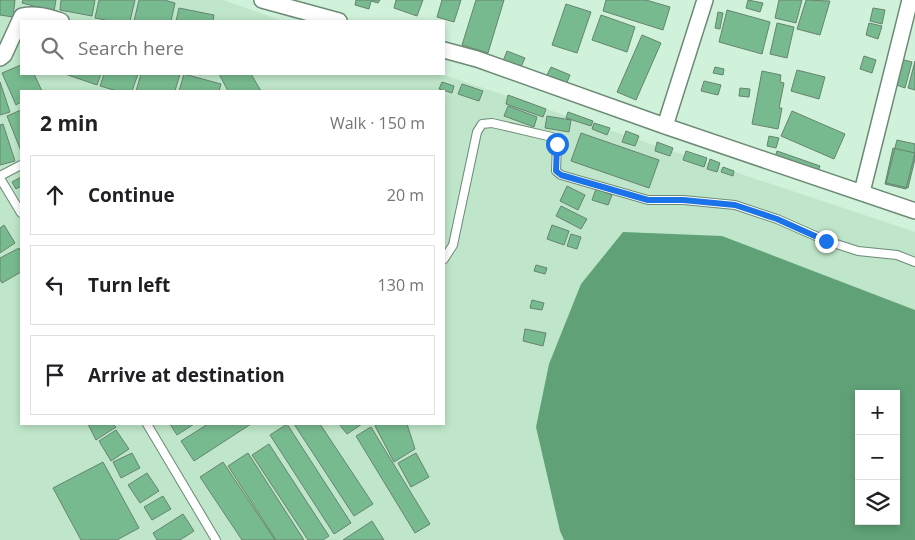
<!DOCTYPE html>
<meta charset="utf-8">
<style>
body{margin:0;font-family:"Open Sans",sans-serif;background:#f2f2f2;color:#202124}
.controls{position:absolute;right:15px;bottom:15px;display:grid;overflow:hidden;border-radius:0px;box-shadow:0 2px 8px #0003}
.controls button{width:45px;height:45px;display:grid;place-items:center;padding:0;border:0;border-bottom:1px solid #e0e0e0;background:#fff;color:#202124;font:25px sans-serif}
.stop{position:absolute;width:15px;height:15px;margin:-11px;border:4px solid #1a73e8;border-radius:50%;background:#fff}
.stop.end{background:#1a73e8;border-color:#fff;box-shadow:0 1px 5px #0008}
.list{margin:0;padding:0;list-style:none}
h2{display:flex;justify-content:space-between;align-items:center;height:65px;margin:0;padding:0 20px;font-size:21px}
h2 small{font-size:16px;font-weight:400;color:#757577}
.list li{display:grid;grid-template-columns:32px 1fr auto;gap:15px;align-items:center;box-sizing:border-box;height:80px;margin:0 10px 10px;padding:0 10px;border:1px solid #e0e0e0;border-radius:0px}
.list b{display:block;font-size:19px;white-space:nowrap}
.list em{font-size:16px;font-style:normal;color:#757577}
.icon{flex:none;width:28px;height:28px;fill:none;stroke:currentColor;stroke-width:2;stroke-linecap:round;stroke-linejoin:round}
.map{position:relative;flex:none;width:915px;height:540px;overflow:hidden}
.search{position:absolute;background:#fff;box-shadow:0 2px 8px #0003;left:20px;top:20px;width:425px;height:55px;display:flex;align-items:center;gap:12px;box-sizing:border-box;padding:0 18px;border-radius:0px;color:#757577;font-size:19px}
.panel{position:absolute;background:#fff;box-shadow:0 2px 8px #0003;left:20px;top:90px;width:425px;height:335px;border-radius:0px}
.map>svg:first-child{display:block}
.built{fill:#bfe6ca;fill-rule:evenodd}
.water{fill:#60a177;fill-rule:evenodd}
.building{fill:#78ba8f;stroke:#66836f}
.lines{fill:none;stroke-linecap:round;stroke-linejoin:round}
.service-casing{stroke:#6c8a75;stroke-width:10}
.minor-casing{stroke:#6c8a75;stroke-width:18}
.service{stroke:#fff;stroke-width:8}
.minor{stroke:#fff;stroke-width:15}
.route{stroke:#1a73e8;stroke-width:6}
</style>
<div class="map">
<svg width="915" height="540" viewBox="0 0 915 540">
<rect width="100%" height="100%" fill="#d0f1da"/>
<!-- built -->
<path class="built" d="M0,0H223L283,21H21V74H441L915,232V540H0ZM21,91H444V424H21ZM859,394H896V521H859Z"/>
<!-- water -->
<path class="water" d="M623,232L722,236L915,310V540H564L560,531L536,427L549,364L581,284ZM859,394H896V521H859Z"/>
<!-- building -->
<path class="building" d="M0,0H15L13,17L0,15Z
M23,0H56L54,11L22,3Z
M61,0H95L92,16L60,10Z
M99,0H135L130,21H110L95,18Z
M139,0H164L175,3L171,21H134Z
M356,0H380L378,3L371,1L369,9L355,5Z
M396,0H423L417,16L394,8Z
M442,0H461L454,22L437,17Z
M476,0H504L488,53L462,45Z
M606,0H646L670,7L663,30L603,11Z
M748,0L763,3L760,12L746,8Z
M779,0H802L796,23L775,18Z
M806,0L830,1L820,35L797,29Z
M566,4L591,12L577,53L552,45Z
M179,8L214,15L213,21H176Z
M873,8L885,10L882,24L870,21Z
M727,10L770,22L762,54L719,42Z
M718,12L723,13L720,29L715,28Z
M601,15L635,27L627,52L592,40Z
M777,23L794,27L787,58L770,54Z
M869,23L882,26L878,39L866,35Z
M642,35L661,43L636,100L617,92Z
M507,51L525,58L521,67L503,61Z
M864,56L876,60L872,73L860,69Z
M900,59L912,62L905,88L894,84Z
M915,61V90L908,88Z
M21,65V74H34L42,91H21V102L16,105L2,73Z
M551,67L570,75L566,85L546,77Z
M715,67L724,69L723,75L713,73Z
M797,70L825,77L819,99L791,91Z
M762,71L781,75L780,82L784,83L779,108H782L778,129L752,124Z
M65,74H101L97,85Z
M104,74H138L132,91H117L100,86Z
M141,74H180L175,91H136Z
M184,74L221,84L219,91H179Z
M219,74H251L261,91H228Z
M704,81L721,85L718,95L701,91Z
M0,82L10,112L0,115Z
M442,82L454,86L452,93L439,89Z
M462,84L483,91L479,101L458,94Z
M740,88L750,89L749,97L739,96Z
M508,95L546,109L543,117L506,104Z
M508,106L537,117L534,127L504,116Z
M21,110V151L7,116Z
M792,111L845,134L834,159L781,136Z
M568,112L593,121L591,126L566,118Z
M547,116L571,120L569,132L545,128Z
M594,123L610,128L607,135L592,129Z
M3,124L15,161L0,165V125Z
M626,131L639,136L635,146L622,142Z
M581,133L659,160L649,188L571,161Z
M769,136L779,138L776,148L767,146Z
M897,140L915,144V159L908,188L886,183Z
M657,142L673,148L670,156L655,151Z
M893,148L915,153L906,189L885,184Z
M686,151L707,158L704,167L683,160Z
M777,151L820,166L817,175L774,160Z
M710,159L720,163L717,172L707,169Z
M723,167L734,171L733,176L721,172Z
M21,177V186L16,189L12,182Z
M567,186L585,195L578,210L560,201Z
M596,189L612,195L608,205L592,200Z
M561,206L587,219L581,229L556,216Z
M4,225L15,243L0,253V228Z
M552,225L569,231L564,245L547,239Z
M571,234L581,237L577,249L567,246Z
M19,248L21,253V272L2,283L0,280V258Z
M536,265L547,268L545,274L534,271Z
M532,300L544,303L542,310L530,308Z
M525,329L546,333L543,346L523,341Z
M88,424H113L116,427L96,440Z
M170,424H194L177,435Z
M208,424H251L194,461L181,441Z
M287,424L351,523L334,534L270,435Z
M294,424H320L373,504L354,516Z
M339,424H362L347,434Z
M378,424H407L415,449L394,462L375,426Z
M371,427L430,524L415,533L356,436Z
M116,430L129,449L111,461L99,441Z
M269,444L329,536L323,540H308L252,455Z
M132,453L140,468L121,478L113,462Z
M248,453L304,540H276L228,466Z
M416,453L429,477L411,487L398,463Z
M103,462L139,528L117,540H81L53,488Z
M223,462L275,540H242L200,477Z
M147,473L159,491L140,503L128,485Z
M163,496L171,509L152,520L144,507Z
M183,514L194,531L180,540H157L153,533Z
M372,521L384,540H343Z"/>
<g class="lines">
<defs>
<path id="service" d="M0,176L21,165
M0,178L21,213
M444,259L453,245L477,132L482,124L492,123L552,137L557,144L556,171L561,175L648,200H683L735,205L777,219L827,241L858,251L897,255L915,262
M147,424L216,540"/>
<path id="minor" d="M262,0L339,21
M444,50L477,59L665,126L915,211
M0,58L4,55L22,16C36,13 48,17 61,21
M665,126L705,0
M862,192L910,0"/>
</defs>
<!-- service casing -->
<use href="#service" class="service-casing"/>
<!-- minor casing -->
<use href="#minor" class="minor-casing"/>
<!-- service -->
<use href="#service" class="service"/>
<!-- minor -->
<use href="#minor" class="minor"/>
</g>
<g class="lines">
<!-- route -->
<path class="route" d="M557,144L556,171L561,175L648,200H683L735,205L777,219L826,241"/>
</g>
</svg>
<div class="controls">
<button>+</button>
<button>−</button>
<button><svg class="icon" aria-label="layers" viewBox="0 0 24 24"><path d="M12 4l9 5-9 5-9-5zM3 14l9 5 9-5"/></svg></button>
</div>
<div class="stop" style="left:557px;top:144px"></div>
<div class="stop end" style="left:826px;top:241px"></div>
<div class="search"><svg class="icon" aria-label="search" viewBox="0 0 24 24"><circle cx="10" cy="10" r="6"/><path d="M15 15l6 6"/></svg>Search here</div>
<section class="panel">
<h2>2 min<small>Walk · 150 m</small></h2>
<ul class="list">
<li><svg class="icon" aria-label="ahead" viewBox="0 0 24 24"><path d="M12 20V5M6 11l6-6 6 6"/></svg><div><b>Continue</b></div><em>20 m</em></li>
<li><svg class="icon" aria-label="left" viewBox="0 0 24 24"><path d="M17 20v-9H6M10 6l-5 5 5 5"/></svg><div><b>Turn left</b></div><em>130 m</em></li>
<li><svg class="icon" aria-label="arrive" viewBox="0 0 24 24"><path d="M6 21V4h12l-3 4 3 4H6"/></svg><div><b>Arrive at destination</b></div></li>
</ul>
</section>
</div>
